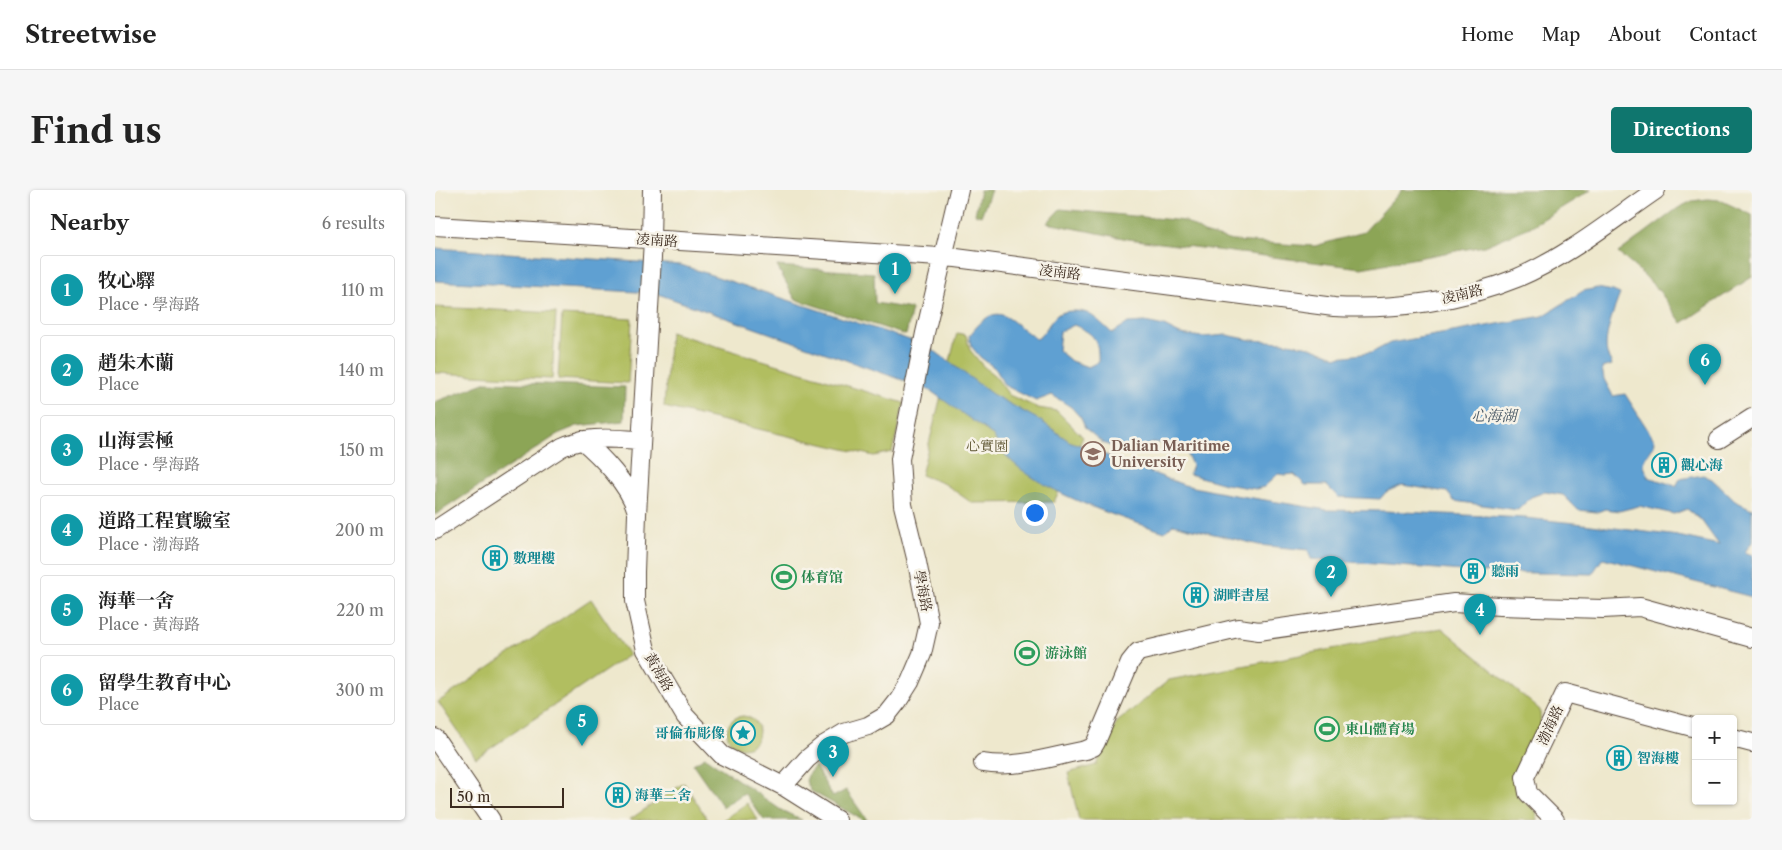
<!DOCTYPE html>
<meta charset="utf-8">
<style>
body{margin:0;font-family:"Libre Caslon Text","Noto Serif SC",serif;background:#f6f6f6;color:#222}
.controls{position:absolute;right:15px;bottom:15px;display:grid;overflow:hidden;border-radius:5px;box-shadow:0 1px 4px #0004}
.controls button{width:45px;height:45px;display:grid;place-items:center;padding:0;border:0;border-bottom:1px solid #e0e0e0;background:#fff;color:#222;font:25px sans-serif}
.scale{position:absolute;left:15px;bottom:12px;width:114px;box-sizing:border-box;padding-left:5px;border:2px solid #3b2a1e;border-top:0;font-size:14px;line-height:18px;white-space:nowrap;color:#3b2a1e;-webkit-text-stroke:4px #f7f3e8;paint-order:stroke}
.you{position:absolute;left:599px;top:322px;width:18px;height:18px;margin:-12px;border:4px solid #fff;border-radius:50%;background:#1a73e8;box-shadow:0 0 0 8px #1a73e833}
.badge{display:grid;place-items:center;width:32px;height:32px;border-radius:50%;background:#0f766e;color:#fff;font-size:16px;font-weight:700}
.pin{position:absolute;translate:-50% -41px;filter:drop-shadow(0 1px 2px #0008)}
.pin::after{content:'';position:absolute;top:26px;width:18px;height:15px;background:inherit;clip-path:polygon(0 0,100% 0,50% 100%)}
.list{margin:0;padding:0;list-style:none}
h2{display:flex;justify-content:space-between;align-items:center;height:65px;margin:0;padding:0 20px;font-size:21px}
h2 small{font-size:16px;font-weight:400;color:#767676}
.list li{display:grid;grid-template-columns:32px 1fr auto;gap:15px;align-items:center;box-sizing:border-box;height:70px;margin:0 10px 10px;padding:0 10px;border:1px solid #e0e0e0;border-radius:5px}
.list b{display:block;font-size:19px;white-space:nowrap}
.list p{margin:0;font-size:16px;white-space:nowrap;color:#767676}
.list em{font-size:16px;font-style:normal;color:#767676}
.map{position:relative;flex:none;width:1317px;height:630px;overflow:hidden;border-radius:5px}
header{display:flex;align-items:center;gap:30px;box-sizing:border-box;height:70px;padding:0 25px;background:#fff;border-bottom:1px solid #e0e0e0}
header strong{font-size:24px}
nav{display:flex;gap:28px;margin-inline-start:auto;font-size:18px}
.intro{display:flex;align-items:center;justify-content:space-between;box-sizing:border-box;height:120px;padding:0 30px}
h1{margin:0;font-size:35px}
.button{padding:12px 22px;border-radius:5px;background:#0f766e;color:#fff;font-size:18px;font-weight:700}
main{display:flex;gap:30px;padding:0 30px}
aside{flex:1;background:#fff;border-radius:5px;box-shadow:0 1px 4px #0004}
.map>svg:first-child{display:block}
.green{fill:#b1be60;stroke:#76743f}
.forest{fill:#8ca556;stroke:#64683a}
.water{fill:#5fa0d2;stroke:#4d6578;fill-rule:evenodd}
.lines{fill:none;stroke-linecap:round;stroke-linejoin:round}
.street-casing{stroke:#564638;stroke-width:20}
.street{stroke:#fff;stroke-width:18}
.labels{text-anchor:middle;stroke-width:5;stroke-linejoin:round;paint-order:stroke}
.street-label{font-size:14px;fill:#3b2a1e;stroke:#f7f3e8}
.park-label{font-size:14px;fill:#5e5632;stroke:#f7f3e8}
.education-label{font-size:14px;font-weight:bold;fill:#785e54;stroke:#f7f3e8;text-anchor:start}
.culture-label{font-size:14px;font-weight:bold;fill:#0d838f;stroke:#f7f3e8;text-anchor:start}
.leisure-label{font-size:14px;font-weight:bold;fill:#27864d;stroke:#f7f3e8;text-anchor:start}
.water-label{font-size:15px;font-style:italic;fill:#495966;stroke:#f7f3e8}
</style>
<header>
<strong>Streetwise</strong>
<nav><a>Home</a><a>Map</a><a>About</a><a>Contact</a></nav>
</header>
<div class="intro"><h1>Find us</h1><a class="button">Directions</a></div>
<main>
<aside>
<h2>Nearby<small>6 results</small></h2>
<ul class="list">
<li><span class="badge" style="background:#0f9aa8">1</span><div><b>牧心驛</b><p>Place · 學海路</p></div><em>110 m</em></li>
<li><span class="badge" style="background:#0f9aa8">2</span><div><b>趙朱木蘭</b><p>Place</p></div><em>140 m</em></li>
<li><span class="badge" style="background:#0f9aa8">3</span><div><b>山海雲極</b><p>Place · 學海路</p></div><em>150 m</em></li>
<li><span class="badge" style="background:#0f9aa8">4</span><div><b>道路工程實驗室</b><p>Place · 渤海路</p></div><em>200 m</em></li>
<li><span class="badge" style="background:#0f9aa8">5</span><div><b>海華一舍</b><p>Place · 黃海路</p></div><em>220 m</em></li>
<li><span class="badge" style="background:#0f9aa8">6</span><div><b>留學生教育中心</b><p>Place</p></div><em>300 m</em></li>
</ul>
</aside>
<div class="map">
<svg width="1317" height="630" viewBox="0 0 1317 630">
<rect width="100%" height="100%" fill="#f7f3e8"/>
<filter id="ink" filterUnits="userSpaceOnUse"><feTurbulence type="fractalNoise" baseFrequency=".02" numOctaves="2"/><feDisplacementMap in="SourceGraphic" scale="10" xChannelSelector="R" yChannelSelector="G"/><feConvolveMatrix kernelMatrix="1 2 1 2 8 2 1 2 1" color-interpolation-filters="sRGB"/></filter>
<filter id="wash" filterUnits="userSpaceOnUse"><feTurbulence type="fractalNoise" baseFrequency=".0096" numOctaves="4" result="noise"/><feDisplacementMap in="SourceGraphic" scale="20" xChannelSelector="R" yChannelSelector="G"/><feGaussianBlur stdDeviation="1.12" result="paint"/><feColorMatrix in="noise" values="0 0 0 0 0 0 0 0 0 0 0 0 0 0 0 0 0 1.4 0 .05"/><feComposite in="paint" operator="in"/></filter>
<g filter="url(#wash)">
<rect width="100%" height="100%" fill="#eee8cd"/>
<!-- green -->
<path class="green" d="M0,117L121,123L117,189L0,183Z
M127,125L197,129L193,193L123,189Z
M235,142L469,213L457,262L439,266L229,217Z
M522,143L531,145L535,160L548,176L561,187L574,205L603,218L622,221L648,247L619,312L537,313L510,294L486,285Z
M156,409L194,465L41,568L3,512Z
M1007,438L1105,520L1106,545L1080,588L1082,606L1101,621L1103,630H644L633,583L661,575L682,532L734,490Z
M292 542a16 16 0 1 1 32 0a16 16 0 1 1-32 0Z
M249,593L273,630H194Z
M312,613L323,630H288Z"/>
<!-- forest -->
<path class="forest" d="M545,0H556L546,26L540,24Z
M967,0H1156L1095,37L1049,56L926,78L693,49L612,33L625,19L750,31L769,43L798,51L880,56L929,42Z
M1273,9L1285,10L1317,25V87L1247,133L1225,102L1209,85L1183,63L1243,18L1257,11Z
M342,76L439,83L440,113L477,119L471,145L360,109Z
M52,192L190,197L189,231L142,236L125,243L0,325V212Z
M270,567L346,620L367,630H329L309,603L288,617L258,574Z
M380,576L398,607L411,600L432,630H428L376,601L371,591L374,583Z"/>
<!-- water -->
<path class="water" d="M0,58L246,75L493,156L557,204L606,231L634,251L749,295L793,304L892,320L949,321L1090,328L1140,333L1243,346L1284,355L1266,330L1252,319L1239,324L1204,316L1184,321L1170,319L1162,322L1143,320L1128,305L1110,302L1096,307L1083,320L1019,311L1012,302L967,295L951,302L945,309L903,307L891,295H870L859,284L850,285L843,284L829,297L821,299L790,294L754,284L757,275L750,260C724,250 720,249 696,264L668,253L650,238L646,228L636,217L617,205L601,211L569,195L561,179L545,167L536,156L534,146C565,106 571,130 602,149C611,142 614,132 622,125C629,120 644,120 652,123C661,127 670,137 677,143L693,133L710,132L729,136L745,144L767,147L792,145L816,150L848,152L875,157L902,167L936,163L955,153L1108,126L1148,101L1162,98L1178,101L1185,104C1179,120 1168,147 1172,164C1173,167 1176,171 1177,175L1167,178L1169,189L1178,206L1190,204L1220,251C1219,260 1209,266 1209,275C1209,278 1213,283 1213,287L1241,296L1245,289L1268,285L1277,289L1300,311L1317,319V352L1310,362L1317,365V407L1168,368L1157,384L1040,382L876,369L873,360L824,355L738,334L730,342C685,328 575,294 559,246L493,199L220,103L0,91ZM639,135C659,144 664,149 663,172L653,177L636,171L623,160L625,142Z"/>
</g>
<g filter="url(#ink)">
<g class="lines">
<defs>
<path id="street" d="M0,36L521,68L899,117C960,120 1026,111 1082,88C1132,67 1177,30 1221,0
M216,50L217,0
M218,50L202,324L200,382V411L211,460L250,526L287,565L348,596L402,630
M1284,249L1317,228
M147,250C166,266 194,295 201,319
M0,340L127,257C153,245 179,249 206,250
M0,548L56,630
M1298,548L1317,553
M548,573C582,579 618,566 651,560L658,557L661,552L695,472L703,462L803,438L824,441L1019,413L1065,416L1168,419L1205,417L1317,448
M348,596L372,569L389,555L409,543L433,536L452,525L463,511L475,492L487,464L494,433L482,372L468,315L465,269L490,143L524,0
M1120,630L1093,603L1090,587L1130,503L1261,538"/>
</defs>
<!-- street casing -->
<use href="#street" class="street-casing"/>
<!-- street -->
<use href="#street" class="street"/>
</g>
</g>
<!-- icons -->
<defs>
<symbol id="university-ring" viewBox="-11 -11 22 22"><circle r="9.5" fill="#f7f3e8" stroke="#8d6e63" stroke-width="1.5"/><path d="M0-5L7-2L0 1L-7-2ZM-4 1L0 2.5L4 1V4Q0 6-4 4Z" fill="#8d6e63"/></symbol>
<symbol id="building-ring" viewBox="-11 -11 22 22"><circle r="9.5" fill="#f7f3e8" stroke="#0f9aa8" stroke-width="1.5"/><path d="M-4-6H4V6H1V3H-1V6H-4ZM-2.5-4.3h1.7v1.8h-1.7ZM.8-4.3h1.7v1.8H.8ZM-2.5-1h1.7V.8h-1.7ZM.8-1h1.7V.8H.8Z" fill="#0f9aa8"/></symbol>
<symbol id="stadium-ring" viewBox="-11 -11 22 22"><circle r="9.5" fill="#f7f3e8" stroke="#2e9e5b" stroke-width="1.5"/><path d="M0-5a6.5 5 0 1 0 0 10a6.5 5 0 1 0 0-10ZM-3.5-1.8h7v3.6h-7Z" fill="#2e9e5b"/></symbol>
<symbol id="sight-ring" viewBox="-11 -11 22 22"><circle r="9.5" fill="#f7f3e8" stroke="#0f9aa8" stroke-width="1.5"/><path d="M0-6L1.8-2.2L6-1.7L2.9 1.2L3.7 5.4L0 3.3L-3.7 5.4L-2.9 1.2L-6-1.7L-1.8-2.2Z" fill="#0f9aa8"/></symbol>
</defs>
<g fill-rule="evenodd">
<use href="#university-ring" x="644" y="250" width="28" height="28"/>
<use href="#building-ring" x="1215" y="261" width="28" height="28"/>
<use href="#building-ring" x="46" y="354" width="28" height="28"/>
<use href="#building-ring" x="1024" y="367" width="28" height="28"/>
<use href="#stadium-ring" x="335" y="373" width="28" height="28"/>
<use href="#building-ring" x="747" y="391" width="28" height="28"/>
<use href="#stadium-ring" x="578" y="449" width="28" height="28"/>
<use href="#stadium-ring" x="878" y="525" width="28" height="28"/>
<use href="#sight-ring" x="294" y="529" width="28" height="28"/>
<use href="#building-ring" x="1170" y="554" width="28" height="28"/>
<use href="#building-ring" x="169" y="591" width="28" height="28"/>
</g>
<g class="labels">
<!-- street labels -->
<g class="street-label">
<text transform="translate(222 50) rotate(4)" y="5">凌南路</text>
<text transform="translate(625 82) rotate(7)" y="5">凌南路</text>
<text transform="translate(1027 104) rotate(-13)" y="5">凌南路</text>
<text transform="translate(488 401) rotate(79)" y="5">學海路</text>
<text transform="translate(224 482) rotate(60)" y="5">黃海路</text>
<text transform="translate(1115 535) rotate(-65)" y="5">渤海路</text>
</g>
<!-- park labels -->
<g class="park-label">
<text x="552" y="261">心實園</text>
</g>
<!-- education labels -->
<g class="education-label">
<text x="676" y="261">Dalian Maritime<tspan x="676" dy="16">University</tspan></text>
</g>
<!-- culture labels -->
<g class="culture-label">
<text x="1246" y="280">觀心海</text>
<text x="78" y="373">數理樓</text>
<text x="1056" y="386">聽雨</text>
<text x="778" y="410">湖畔書屋</text>
<text x="290" y="548" text-anchor="end">哥倫布彫像</text>
<text x="1202" y="573">智海樓</text>
<text x="200" y="610">海華二舍</text>
</g>
<!-- leisure labels -->
<g class="leisure-label">
<text x="366" y="392">体育馆</text>
<text x="610" y="468">游泳館</text>
<text x="910" y="544">東山體育場</text>
</g>
<!-- water labels -->
<g class="water-label">
<text x="1059" y="231">心海湖</text>
</g>
</g>
</svg>
<div class="controls">
<button>+</button>
<button>−</button>
</div>
<div class="scale">50 m</div>
<div class="you"></div>
<div class="pin badge" style="left:460px;top:104px;background:#0f9aa8">1</div>
<div class="pin badge" style="left:896px;top:407px;background:#0f9aa8">2</div>
<div class="pin badge" style="left:398px;top:587px;background:#0f9aa8">3</div>
<div class="pin badge" style="left:1045px;top:445px;background:#0f9aa8">4</div>
<div class="pin badge" style="left:147px;top:556px;background:#0f9aa8">5</div>
<div class="pin badge" style="left:1270px;top:195px;background:#0f9aa8">6</div>
</div>
</main>
